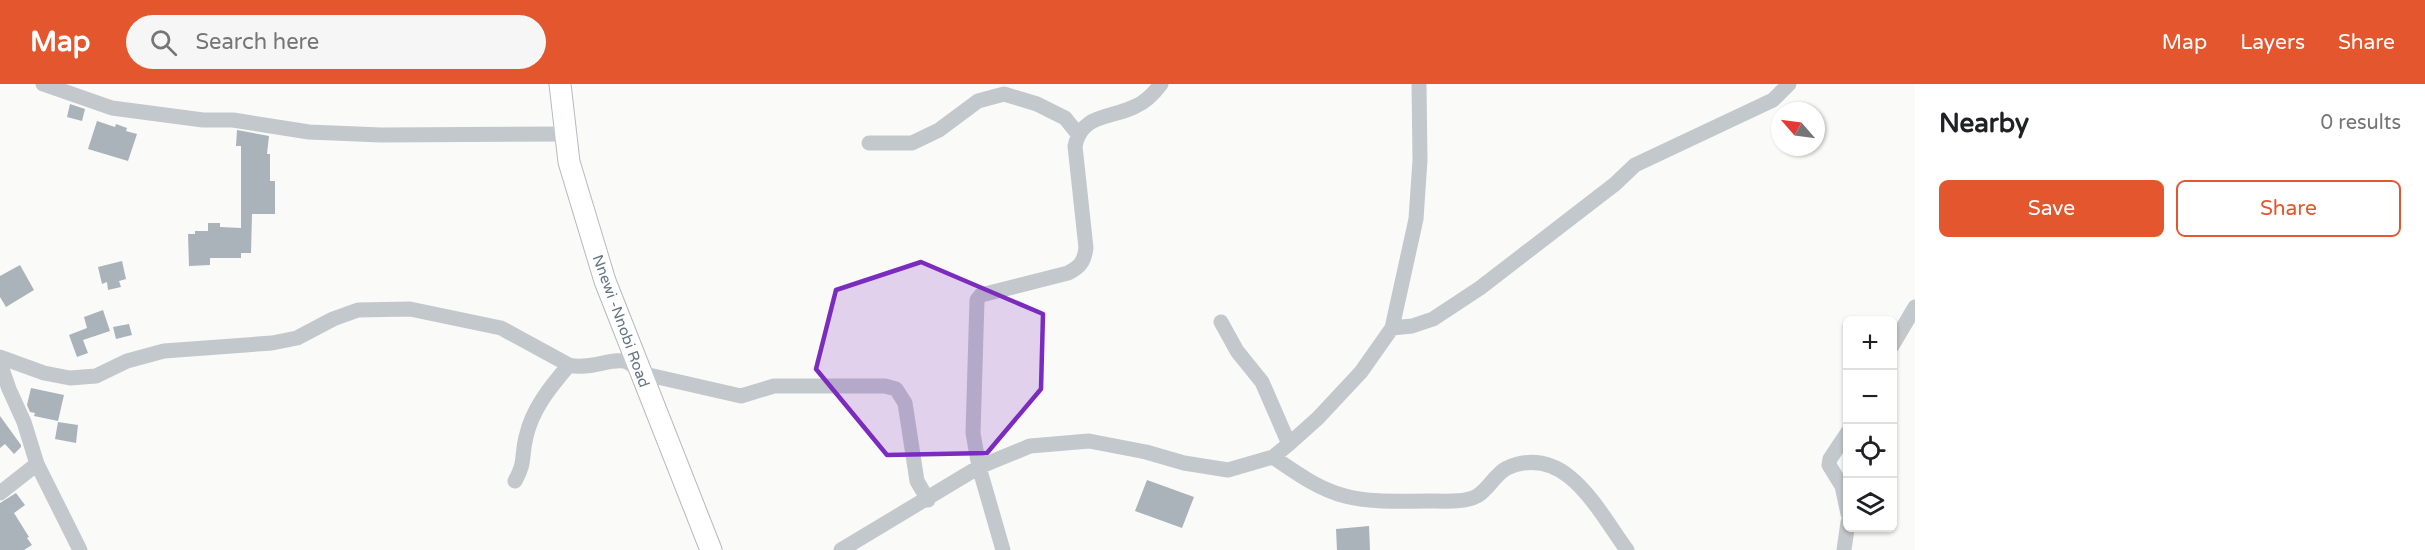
<!DOCTYPE html>
<meta charset="utf-8">
<style>
body{margin:0;font-family:"Varela Round",sans-serif;background:#f6f6f6;color:#202124}
.controls{position:absolute;right:18px;bottom:18px;display:grid;overflow:hidden;border-radius:9px;box-shadow:0 2px 4px #0004}
.controls button{width:54px;height:54px;display:grid;place-items:center;padding:0;border:0;border-bottom:2px solid #e0e0e0;background:#fff;color:#202124;font:30px sans-serif}
.compass{position:absolute;left:1771px;top:18px;width:54px;height:54px;border-radius:50%;background:#fff;box-shadow:0 2px 4px #0004;rotate:298deg}
.list{margin:0;padding:0;list-style:none}
h2{display:flex;justify-content:space-between;align-items:center;height:78px;margin:0;padding:0 24px;font-size:26px}
h2 small{font-size:20px;font-weight:400;color:#757577}
.actions{display:flex;gap:12px;padding:18px 24px}
.actions a{flex:1;padding:14px 0;border:2px solid #e4572e;border-radius:9px;text-align:center;font-size:21px;color:#e4572e}
.actions .main{background:#e4572e;color:#fff}
.icon{flex:none;width:33px;height:33px;fill:none;stroke:currentColor;stroke-width:2;stroke-linecap:round;stroke-linejoin:round}
.map{position:relative;flex:none;width:1915px;height:466px;overflow:hidden}
header{display:flex;align-items:center;gap:36px;box-sizing:border-box;height:84px;padding:0 30px;background:#e4572e;color:#fff}
header strong{font-size:28px}
nav{display:flex;gap:33px;margin-inline-start:auto;font-size:21px}
.search{width:420px;height:54px;background:#f6f6f6;display:flex;align-items:center;gap:15px;box-sizing:border-box;padding:0 21px;border-radius:33px;color:#757577;font-size:22px}
main{display:flex}
aside{flex:1;background:#fff}
.map>svg:first-child{display:block}
.building{fill:#aab3b9}
.lines{fill:none;stroke-linecap:round;stroke-linejoin:round}
.secondary-casing{stroke:#b3babf;stroke-width:23}
.street{stroke:#c3c8cc;stroke-width:15}
.secondary{stroke:#fff;stroke-width:21}
.marked{fill:#7b2cbf;fill-opacity:0.2;stroke:#7b2cbf;stroke-width:4.5;stroke-linejoin:round}
.labels{text-anchor:middle;stroke-width:6;stroke-linejoin:round;paint-order:stroke}
.street-label{font-size:15px;fill:#657683;stroke:#fff}
</style>
<header>
<strong>Map</strong>
<div class="search"><svg class="icon" aria-label="search" viewBox="0 0 24 24"><circle cx="10" cy="10" r="6"/><path d="M15 15l6 6"/></svg>Search here</div>
<nav><a>Map</a><a>Layers</a><a>Share</a></nav>
</header>
<main>
<div class="map">
<svg width="1915" height="466" viewBox="0 0 1915 466">
<rect width="100%" height="100%" fill="#fafaf8"/>
<!-- building -->
<path class="building" d="M70,20L85,25L82,37L67,33Z
M97,37L115,43L116,40L127,44L126,47L137,50L128,77L88,65Z
M237,46L269,52L267,70H270V97H275V130H252L251,169H241V174H210V181L189,182L188,150H195V147H208V139H220V143L241,144V62H236Z
M122,177L126,195L119,197L121,203L108,206L107,198L102,200L98,183Z
M20,181L34,206L6,223L0,213V192Z
M103,226L110,247L83,256L88,269L77,273L69,251L87,244L84,233Z
M129,240L132,251L116,255L113,243Z
M31,304L64,311L58,337L34,332L35,329L30,328L27,321Z
M0,332L21,361V363L14,370L5,360L0,364Z
M58,338L78,341L76,359L55,355Z
M1147,396L1194,413L1182,444L1135,427Z
M16,409L25,421L14,429L29,453L27,454L32,461L24,466H0V419Z
M1369,442L1370,466H1337L1336,445Z"/>
<g class="lines">
<defs>
<path id="secondary" d="M560,0L569,78L605,197L711,466"/>
</defs>
<!-- secondary casing -->
<use href="#secondary" class="secondary-casing"/>
<!-- street -->
<path class="street" d="M43,0L112,24L203,36H233L309,48L381,51L565,50
M869,59H912L939,46L978,17L1004,10L1037,20L1065,34L1078,50
M1221,238L1237,267L1262,298L1289,360
M1392,244L1412,242L1433,235L1480,204L1615,100L1635,81L1773,16L1789,0
M1892,262L1915,223
M0,273L44,289L70,294L96,292L127,277L164,267L272,259L297,254L333,235L358,226L410,225L501,244L569,281C589,287 617,271 629,279C633,281 637,286 640,289L741,312L774,302H885L896,305L905,319L917,397L928,416
M0,279L9,305L24,338L37,380L80,466
M1848,348L1830,375L1829,381L1842,402L1848,430
M1273,373C1295,388 1318,405 1345,412C1372,419 1400,417 1427,417C1442,417 1464,419 1477,412C1489,405 1495,390 1507,384C1566,358 1598,427 1627,466
M515,397C526,378 521,372 526,353C532,325 551,302 569,281
M0,409L37,380
M841,466L979,383L1030,362L1089,357L1146,368L1184,379L1228,386L1273,373L1289,360L1318,334L1361,288L1392,244L1416,135L1420,76L1419,0
M1003,466L979,383L973,349L977,216L981,211L1068,189C1080,183 1084,178 1086,164L1075,62C1082,29 1111,35 1136,22C1145,18 1155,8 1161,0
M1844,466L1848,438"/>
<!-- secondary -->
<use href="#secondary" class="secondary"/>
</g>
<!-- marked area -->
<path class="marked" d="M921,178L1043,230L1041,305L987,369L887,371L816,285L836,206Z"/>
<g class="labels">
<!-- street labels -->
<g class="street-label">
<text transform="translate(621 237) rotate(70)" y="5">Nnewi -Nnobi Road</text>
</g>
</g>
</svg>
<div class="controls">
<button>+</button>
<button>−</button>
<button><svg class="icon" aria-label="locate" viewBox="0 0 24 24"><circle cx="12" cy="12" r="6"/><path d="M12 2v4M12 18v4M2 12h4M18 12h4"/></svg></button>
<button><svg class="icon" aria-label="layers" viewBox="0 0 24 24"><path d="M12 4l9 5-9 5-9-5zM3 14l9 5 9-5"/></svg></button>
</div>
<svg class="compass" viewBox="-18 -18 36 36"><path d="M0-13l5 13h-10z" fill="#e53935"/><path d="M0 13l5-13h-10z" fill="#757577"/></svg>
</div>
<aside>
<h2>Nearby<small>0 results</small></h2>
<ul class="list">
</ul>
<div class="actions"><a class="main">Save</a><a>Share</a></div>
</aside>
</main>
